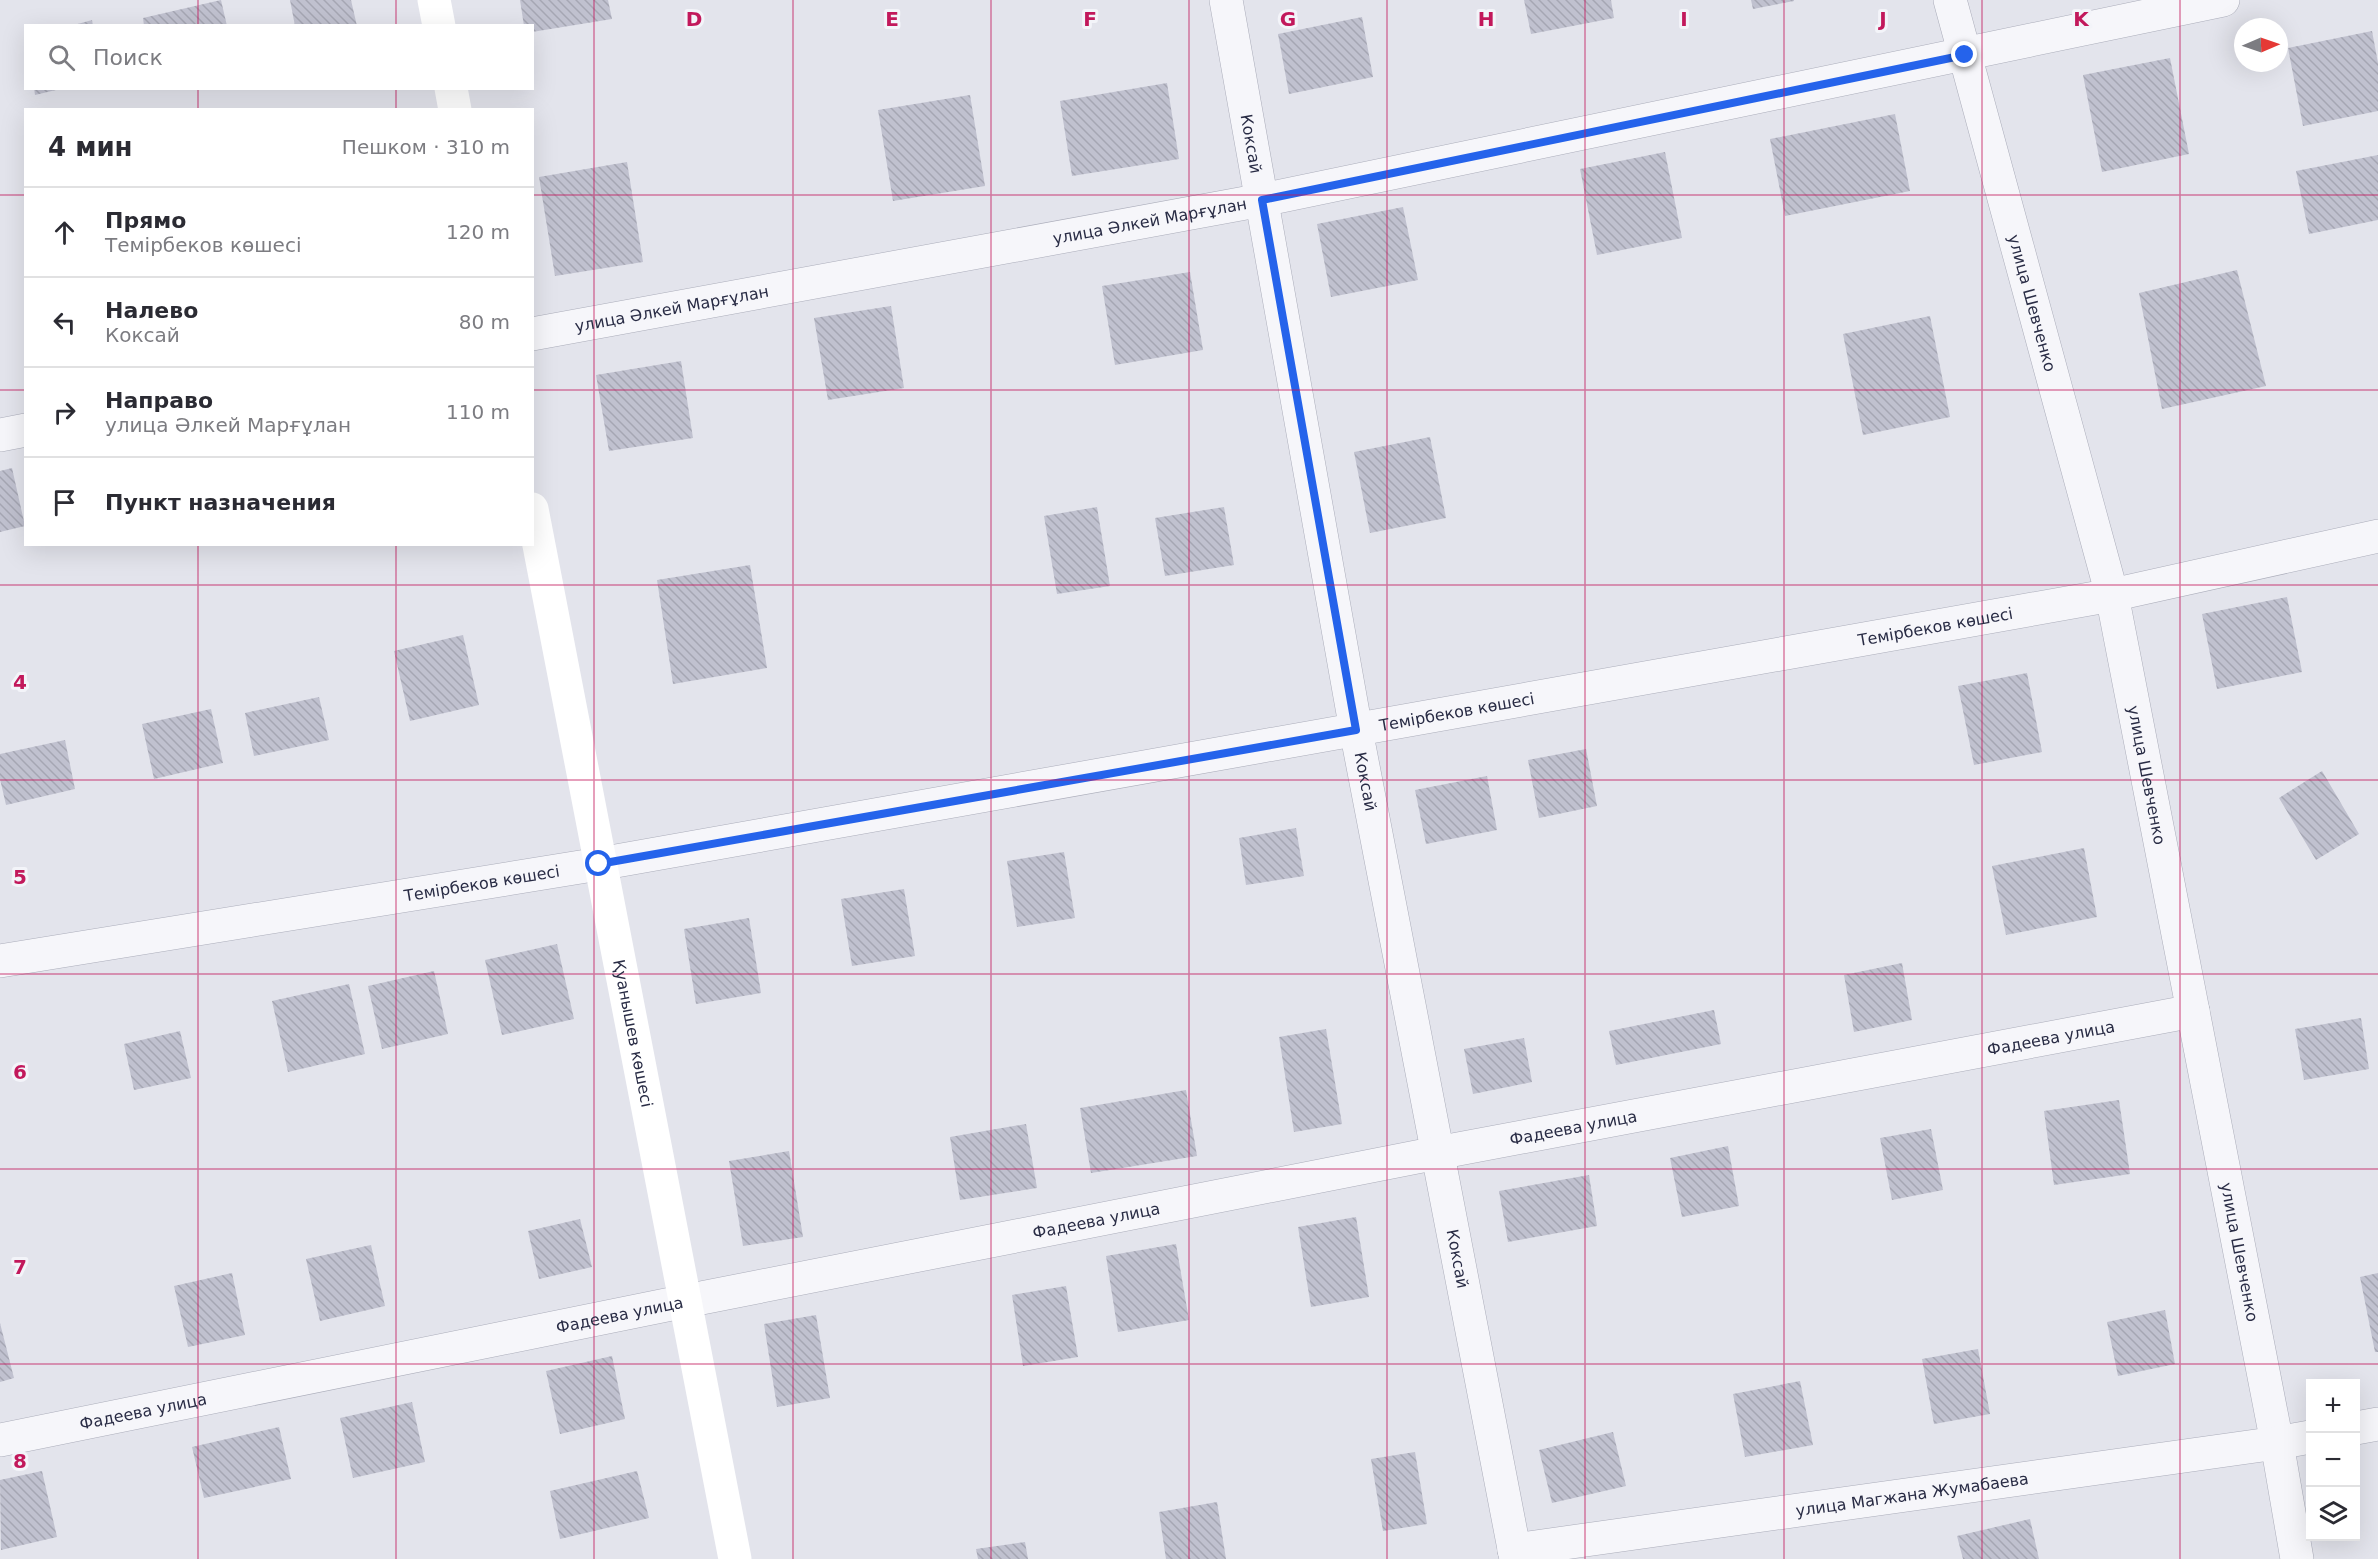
<!DOCTYPE html>
<html lang="ru">
<meta charset="utf-8">
<style>
body{margin:0;font-family:"DejaVu Sans",sans-serif;background:#f7f7f7;color:#2b2b33}
.controls{position:absolute;right:18px;bottom:18px;display:grid;overflow:hidden;border-radius:0px;box-shadow:0 6px 24px #0002}
.controls button{width:54px;height:54px;display:grid;place-items:center;padding:0;border:0;border-bottom:2px solid #e1e1e2;background:#fff;color:#2b2b33;font:30px sans-serif}
.compass{position:absolute;left:2234px;top:18px;width:54px;height:54px;border-radius:50%;background:#fff;box-shadow:0 6px 24px #0002;rotate:88deg}
.stop{position:absolute;width:18px;height:18px;margin:-14px;border:4px solid #2563eb;border-radius:50%;background:#fff}
.stop.end{background:#2563eb;border-color:#fff;box-shadow:0 2px 6px #0008}
.list{margin:0;padding:0;list-style:none}
h2{display:flex;justify-content:space-between;align-items:center;height:78px;margin:0;padding:0 24px;font-size:26px}
h2 small{font-size:20px;font-weight:400;color:#7c7c81}
.list li{display:grid;grid-template-columns:39px 1fr auto;gap:18px;align-items:center;box-sizing:border-box;height:90px;padding:0 24px;border-top:2px solid #e1e1e2}
.list b{display:block;font-size:22px;white-space:nowrap}
.list p{margin:0;font-size:20px;white-space:nowrap;color:#7c7c81}
.list em{font-size:20px;font-style:normal;color:#7c7c81}
.icon{flex:none;width:33px;height:33px;fill:none;stroke:currentColor;stroke-width:2;stroke-linecap:round;stroke-linejoin:round}
.map{position:relative;flex:none;width:2378px;height:1559px;overflow:hidden}
.search{position:absolute;background:#fff;box-shadow:0 6px 24px #0002;left:24px;top:24px;width:510px;height:66px;display:flex;align-items:center;gap:15px;box-sizing:border-box;padding:0 21px;border-radius:0px;color:#7c7c81;font-size:22px}
.panel{position:absolute;background:#fff;box-shadow:0 6px 24px #0002;left:24px;top:108px;width:510px;height:438px;border-radius:0px}
.map>svg:first-child{display:block}
.building{fill:url(#building-back-hatch)}
.lines{fill:none;stroke-linecap:round;stroke-linejoin:round}
.street-casing{stroke:#abadba;stroke-width:34}
.street{stroke:#f6f6fa;stroke-width:33}
.secondary{stroke:#fff;stroke-width:33}
.route{stroke:#2563eb;stroke-width:8}
.grid{fill:none;stroke:#c2185b;stroke-width:1.5;stroke-opacity:0.55}
.labels{text-anchor:middle;stroke-width:6;stroke-linejoin:round;paint-order:stroke}
.street-label{font-size:16px;fill:#292c45;stroke:#f3f4f9}
.grid-label{font-size:20px;text-anchor:middle;font-weight:bold;fill:#c2185b;stroke:#f3f4f9;stroke-width:6;stroke-linejoin:round;paint-order:stroke}
</style>
<div class="map">
<svg width="2378" height="1559" viewBox="0 0 2378 1559">
<defs>
<pattern id="building-back-hatch" width="6" height="6" patternUnits="userSpaceOnUse" patternTransform="scale(1.5)"><rect width="6" height="6" fill="#c0c1cf"/><path d="M-1 5l2 2M0 0l6 6M5-1l2 2" fill="none" stroke="#a5a6b3"/></pattern>
</defs>
<rect width="100%" height="100%" fill="#e3e4ec"/>
<!-- building -->
<path class="building" d="M221,0L227,26H144L143,18Z
M290,0H351L357,26H295Z
M520,0H608L612,19L532,32V26H524Z
M1524,0H1611L1614,18L1531,34Z
M1751,0H1794V1L1753,9Z
M1362,17L1373,77L1289,94L1278,34Z
M92,20L93,26H74V25Z
M2372,31L2378,63V111L2303,126L2288,48Z
M2170,58L2189,154L2102,172L2083,75Z
M1167,83L1179,159L1072,176L1060,101Z
M34,88H60V89L35,95Z
M970,95L985,186L893,201L878,110Z
M1895,114L1910,191L1785,216L1770,139Z
M1665,152L1682,238L1597,255L1580,169Z
M2378,155V220L2309,234L2296,171Z
M627,162L643,262L555,276L539,177Z
M1403,207L1418,280L1331,297L1317,224Z
M2237,270L2266,386L2162,409L2139,293Z
M1190,272L1203,350L1115,365L1102,286Z
M891,306L904,388L828,400L814,318Z
M1930,316L1950,417L1863,435L1843,334Z
M681,361L693,438L609,451L596,375Z
M1430,437L1446,518L1370,533L1354,452Z
M12,468L25,526L0,532V471Z
M1097,507L1110,586L1057,594L1044,516Z
M1224,507L1234,565L1165,576L1155,518Z
M750,565L767,668L673,684L657,580Z
M2287,597L2302,672L2217,689L2202,614Z
M463,635L479,705L410,721L394,651Z
M2027,673L2042,752L1974,765L1958,686Z
M319,697L329,740L254,756L245,713Z
M211,709L223,763L154,779L142,724Z
M65,740L75,789L6,805L0,779V754Z
M1586,749L1597,806L1539,818L1528,760Z
M2322,771L2359,834L2316,860L2279,798Z
M1487,776L1497,830L1426,844L1415,790Z
M1296,828L1304,876L1246,885L1239,838Z
M2084,848L2097,917L2006,935L1992,866Z
M1064,852L1075,918L1017,927L1007,861Z
M904,889L915,956L852,966L841,899Z
M749,918L761,993L696,1004L684,929Z
M557,944L574,1019L502,1035L485,960Z
M1902,963L1912,1020L1854,1032L1844,975Z
M434,971L448,1034L382,1049L368,986Z
M349,984L365,1054L288,1072L272,1001Z
M1714,1010L1721,1044L1616,1065L1609,1031Z
M2361,1018L2369,1069L2304,1080L2295,1029Z
M1326,1029L1342,1124L1294,1132L1279,1037Z
M180,1031L191,1078L134,1090L124,1044Z
M1524,1038L1532,1082L1473,1094L1464,1049Z
M1186,1090L1197,1156L1091,1173L1080,1108Z
M2119,1100L2130,1174L2054,1185L2044,1111Z
M1026,1124L1037,1188L960,1200L950,1137Z
M1931,1129L1943,1190L1892,1200L1880,1138Z
M1728,1146L1739,1206L1682,1217L1670,1158Z
M789,1151L803,1237L743,1246L729,1161Z
M1589,1175L1597,1226L1508,1242L1499,1191Z
M1356,1217L1369,1297L1311,1307L1298,1227Z
M580,1219L592,1267L539,1279L528,1231Z
M1176,1244L1189,1320L1118,1332L1106,1256Z
M371,1245L385,1306L320,1321L306,1259Z
M232,1273L245,1335L188,1347L174,1286Z
M2378,1273V1352H2375L2360,1277Z
M1066,1286L1078,1357L1023,1366L1012,1295Z
M2165,1310L2175,1364L2118,1376L2107,1322Z
M816,1315L830,1398L777,1407L764,1324Z
M0,1323L14,1378L0,1382Z
M1978,1349L1990,1414L1934,1424L1922,1359Z
M612,1356L625,1419L560,1434L546,1371Z
M1800,1381L1813,1445L1745,1457L1733,1394Z
M412,1402L425,1462L353,1478L340,1418Z
M279,1427L291,1479L204,1498L192,1447Z
M1613,1432L1626,1486L1552,1503L1539,1450Z
M1415,1452L1427,1524L1383,1531L1371,1459Z
M42,1471L57,1537L1,1550L0,1480Z
M637,1471L649,1518L560,1539L550,1491Z
M1217,1502L1226,1559H1166L1159,1512Z
M2030,1519L2039,1559H1963L1957,1536Z
M1025,1542L1028,1559H978L976,1549Z"/>
<g class="lines">
<defs>
<g id="street">
<path id="s1" d="M1226,0L1356,730L1516,1559"/>
<path id="s2" d="M1950,0L2112,595L2277,1443L2297,1559"/>
<path id="s3" d="M532,334L1262,200L2223,0"/>
<path d="M0,435L26,430"/>
<path id="s4" d="M0,961L599,864L2112,595L2378,536"/>
<path d="M2356,1428L2378,1424"/>
<path id="s5" d="M0,1440L686,1301L1437,1153L2193,1011"/>
<path id="s6" d="M1514,1550L2277,1443L2310,1437"/>
</g>
</defs>
<!-- street casing -->
<use href="#street" class="street-casing"/>
<!-- street -->
<use href="#street" class="street"/>
<!-- secondary -->
<g class="secondary">
<path d="M434,0L439,26"/>
<path d="M451,88L455,110"/>
<path id="s7" d="M532,509C598,859 669,1209 735,1559"/>
</g>
</g>
<g class="lines">
<!-- route -->
<path class="route" d="M599,864L1356,730L1262,200L1965,55"/>
</g>
<!-- grid -->
<path class="grid" d="M198,0V26M396,0V26M594,0V1559M793,0V1559M991,0V1559M1189,0V1559M1387,0V1559M1585,0V1559M1784,0V1559M1982,0V1559M2180,0V1559M198,88V110M396,88V110M0,195H26M532,195H2378M0,390H26M532,390H2378M198,544V1559M396,544V1559M0,585H2378M0,780H2378M0,974H2378M0,1169H2378M0,1364H2378"/>
<g class="labels">
<!-- street labels -->
<g class="street-label">
<text dy="6" stroke="none"><textPath href="#s1" startOffset="146">Коксай</textPath></text>
<text dy="6" stroke="none"><textPath href="#s3" startOffset="628">улица Әлкей Марғұлан</textPath></text>
<text dy="6" stroke="none"><textPath href="#s2" startOffset="314">улица Шевченко</textPath></text>
<text dy="6" stroke="none"><textPath href="#s3" startOffset="142">улица Әлкей Марғұлан</textPath></text>
<text dy="6" stroke="none"><textPath href="#s4" startOffset="1964">Темірбеков көшесі</textPath></text>
<text dy="6" stroke="none"><textPath href="#s4" startOffset="1478">Темірбеков көшесі</textPath></text>
<text dy="6" stroke="none"><textPath href="#s2" startOffset="800">улица Шевченко</textPath></text>
<text dy="6" stroke="none"><textPath href="#s1" startOffset="794">Коксай</textPath></text>
<text dy="6" stroke="none"><textPath href="#s4" startOffset="488">Темірбеков көшесі</textPath></text>
<text dy="6" stroke="none"><textPath href="#s7" startOffset="534">Қуанышев көшесі</textPath></text>
<text dy="6" stroke="none"><textPath href="#s5" startOffset="2090">Фадеева улица</textPath></text>
<text dy="6" stroke="none"><textPath href="#s5" startOffset="1604">Фадеева улица</textPath></text>
<text dy="6" stroke="none"><textPath href="#s5" startOffset="1118">Фадеева улица</textPath></text>
<text dy="6" stroke="none"><textPath href="#s2" startOffset="1286">улица Шевченко</textPath></text>
<text dy="6" stroke="none"><textPath href="#s1" startOffset="1280">Коксай</textPath></text>
<text dy="6" stroke="none"><textPath href="#s5" startOffset="632">Фадеева улица</textPath></text>
<text dy="6" stroke="none"><textPath href="#s5" startOffset="146">Фадеева улица</textPath></text>
<text dy="6" stroke="none"><textPath href="#s6" startOffset="402">улица Магжана Жумабаева</textPath></text>
</g>
</g>
<g class="grid-label">
<text x="694" y="26">D</text>
<text x="892" y="26">E</text>
<text x="1090" y="26">F</text>
<text x="1288" y="26">G</text>
<text x="1486" y="26">H</text>
<text x="1684" y="26">I</text>
<text x="1883" y="26">J</text>
<text x="2081" y="26">K</text>
<text x="20" y="689">4</text>
<text x="20" y="884">5</text>
<text x="20" y="1079">6</text>
<text x="20" y="1274">7</text>
<text x="20" y="1468">8</text>
</g>
</svg>
<div class="controls">
<button>+</button>
<button>−</button>
<button><svg class="icon" aria-label="layers" viewBox="0 0 24 24"><path d="M12 4l9 5-9 5-9-5zM3 14l9 5 9-5"/></svg></button>
</div>
<svg class="compass" viewBox="-18 -18 36 36"><path d="M0-13l5 13h-10z" fill="#e53935"/><path d="M0 13l5-13h-10z" fill="#7c7c81"/></svg>
<div class="stop" style="left:599px;top:864px"></div>
<div class="stop end" style="left:1965px;top:55px"></div>
<div class="search"><svg class="icon" aria-label="search" viewBox="0 0 24 24"><circle cx="10" cy="10" r="6"/><path d="M15 15l6 6"/></svg>Поиск</div>
<section class="panel">
<h2>4 мин<small>Пешком · 310 m</small></h2>
<ul class="list">
<li><svg class="icon" aria-label="ahead" viewBox="0 0 24 24"><path d="M12 20V5M6 11l6-6 6 6"/></svg><div><b>Прямо</b><p>Темірбеков көшесі</p></div><em>120 m</em></li>
<li><svg class="icon" aria-label="left" viewBox="0 0 24 24"><path d="M17 20v-9H6M10 6l-5 5 5 5"/></svg><div><b>Налево</b><p>Коксай</p></div><em>80 m</em></li>
<li><svg class="icon" aria-label="right" viewBox="0 0 24 24"><path d="M7 20v-9h11M14 6l5 5-5 5"/></svg><div><b>Направо</b><p>улица Әлкей Марғұлан</p></div><em>110 m</em></li>
<li><svg class="icon" aria-label="arrive" viewBox="0 0 24 24"><path d="M6 21V4h12l-3 4 3 4H6"/></svg><div><b>Пункт назначения</b></div></li>
</ul>
</section>
</div>
